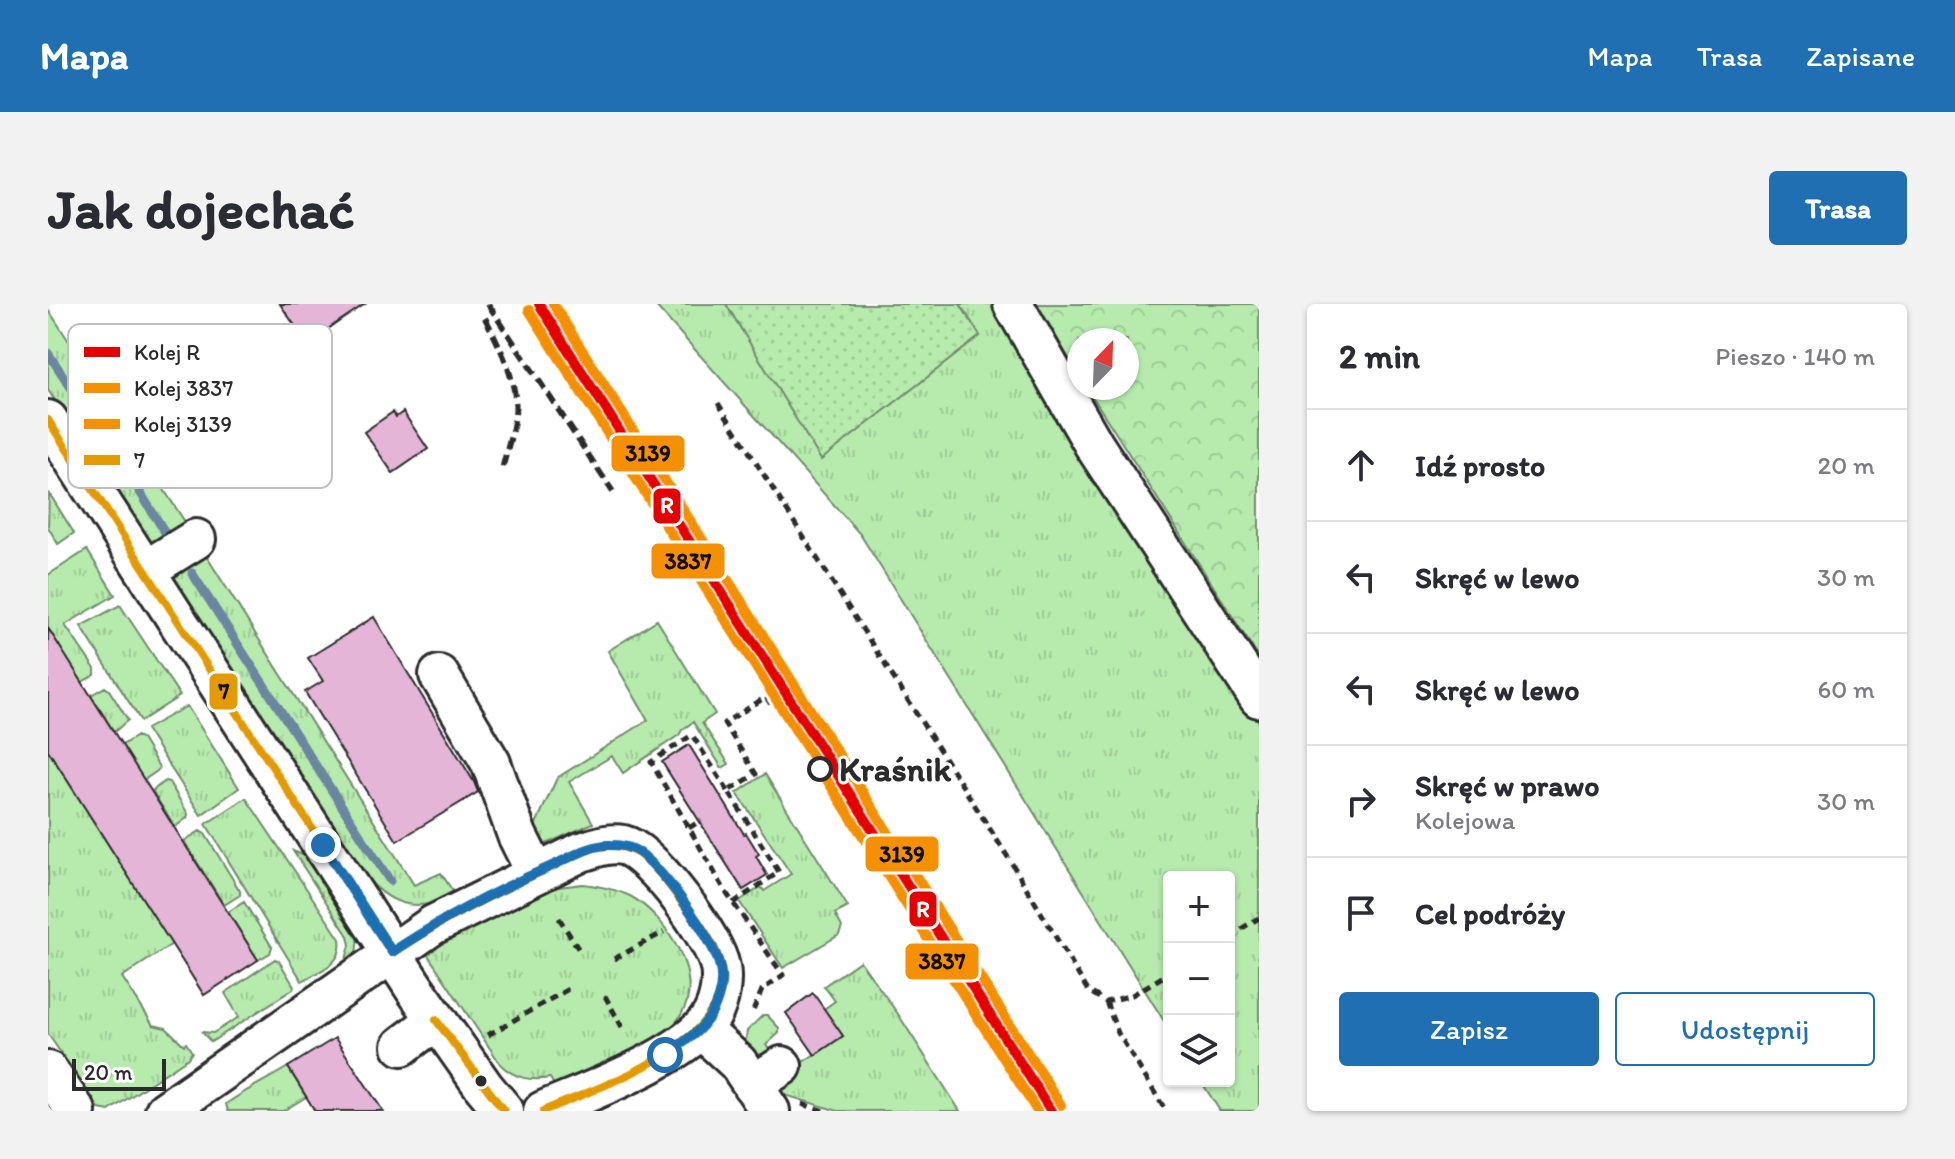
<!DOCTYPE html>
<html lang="pl">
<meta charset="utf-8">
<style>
body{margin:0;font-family:Itim,sans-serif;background:#f2f2f3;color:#2b2b33}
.controls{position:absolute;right:24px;bottom:24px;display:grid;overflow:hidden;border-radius:8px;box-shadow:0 2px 6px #0004}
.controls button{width:72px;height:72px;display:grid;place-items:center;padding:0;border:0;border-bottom:2px solid #e1e1e2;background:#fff;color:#2b2b33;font:40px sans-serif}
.compass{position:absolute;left:1019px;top:24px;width:72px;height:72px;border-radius:50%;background:#fff;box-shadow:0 2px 6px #0004;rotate:23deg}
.scale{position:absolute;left:24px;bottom:20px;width:94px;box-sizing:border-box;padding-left:8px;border:4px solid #2b2b2b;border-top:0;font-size:22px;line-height:28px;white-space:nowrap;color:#2b2b2b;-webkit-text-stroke:6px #fff;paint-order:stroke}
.stop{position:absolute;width:24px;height:24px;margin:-18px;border:6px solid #1f6fb2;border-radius:50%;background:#fff}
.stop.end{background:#1f6fb2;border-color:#fff;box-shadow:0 2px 8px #0008}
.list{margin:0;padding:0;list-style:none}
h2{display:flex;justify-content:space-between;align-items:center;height:104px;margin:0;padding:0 32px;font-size:34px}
h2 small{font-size:26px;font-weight:400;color:#7c7c81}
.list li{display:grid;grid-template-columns:52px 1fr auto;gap:24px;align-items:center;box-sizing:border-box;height:112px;padding:0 32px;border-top:2px solid #e1e1e2}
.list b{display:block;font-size:30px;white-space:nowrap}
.list p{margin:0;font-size:26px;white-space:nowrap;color:#7c7c81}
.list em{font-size:26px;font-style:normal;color:#7c7c81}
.actions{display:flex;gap:16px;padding:24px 32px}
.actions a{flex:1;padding:18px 0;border:2px solid #1f6fb2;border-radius:8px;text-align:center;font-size:28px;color:#1f6fb2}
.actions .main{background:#1f6fb2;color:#fff}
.icon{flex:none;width:44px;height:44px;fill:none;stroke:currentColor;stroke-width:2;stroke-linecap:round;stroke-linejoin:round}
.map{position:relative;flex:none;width:1211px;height:807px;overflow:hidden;border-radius:8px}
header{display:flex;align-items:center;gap:48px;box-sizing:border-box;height:112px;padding:0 40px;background:#1f6fb2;color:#fff}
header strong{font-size:38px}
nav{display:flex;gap:44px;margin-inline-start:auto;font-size:28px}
.intro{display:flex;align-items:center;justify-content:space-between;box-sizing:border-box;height:192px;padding:0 48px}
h1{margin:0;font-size:56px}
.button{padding:20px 36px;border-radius:8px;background:#1f6fb2;color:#fff;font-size:28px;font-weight:700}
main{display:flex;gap:48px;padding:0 48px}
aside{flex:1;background:#fff;border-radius:8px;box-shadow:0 2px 6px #0004}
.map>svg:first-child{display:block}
.grass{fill:url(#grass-tufts);stroke:#708b6c;stroke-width:2}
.forest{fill:url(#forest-crowns);stroke:#708b6c;stroke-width:2}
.garden{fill:url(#garden-dots);stroke:#708b6c;stroke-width:2}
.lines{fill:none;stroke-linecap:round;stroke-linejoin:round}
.stream{stroke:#6b86a1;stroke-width:9}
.building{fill:#e5b5d7;stroke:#2b2b2b;stroke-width:2}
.minor-casing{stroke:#2b2b2b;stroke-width:44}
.path{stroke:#2b2b2b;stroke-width:5;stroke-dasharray:8 6;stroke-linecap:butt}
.minor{stroke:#fff;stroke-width:38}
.rail{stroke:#2b2b2b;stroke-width:6;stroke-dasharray:12 6;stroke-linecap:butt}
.bus-1-casing{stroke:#fff;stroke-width:14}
.bus-1{stroke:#e39a04;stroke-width:8}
.rail-1-casing{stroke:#fff;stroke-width:16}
.rail-2-casing{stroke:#fff;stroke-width:16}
.rail-3-casing{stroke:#fff;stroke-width:16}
.rail-1{stroke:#e50000;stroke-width:10}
.rail-2{stroke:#f49002;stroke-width:10}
.rail-3{stroke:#f49002;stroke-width:10}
.route{stroke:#1f6fb2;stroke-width:10}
.stop-dot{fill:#fff;stroke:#2b2b2b;stroke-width:4}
.bus-dot{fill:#2b2b2b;stroke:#fff;stroke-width:3}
.labels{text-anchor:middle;stroke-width:6;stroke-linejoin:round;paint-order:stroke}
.stop-label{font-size:34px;font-weight:bold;fill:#2b2b2b;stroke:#fff;text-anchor:start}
.key{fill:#fff;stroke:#bfbfbf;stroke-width:2}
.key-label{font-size:22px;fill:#2b2b2b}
.line-badge{stroke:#fff;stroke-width:3}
.badge-label{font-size:22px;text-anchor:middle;font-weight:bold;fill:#fff}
.pale-badge-label{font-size:22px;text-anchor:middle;font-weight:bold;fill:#111}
</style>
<header>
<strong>Mapa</strong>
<nav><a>Mapa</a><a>Trasa</a><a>Zapisane</a></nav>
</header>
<div class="intro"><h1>Jak dojechać</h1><a class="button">Trasa</a></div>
<main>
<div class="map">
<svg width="1211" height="807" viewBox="0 0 1211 807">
<defs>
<pattern id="grass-tufts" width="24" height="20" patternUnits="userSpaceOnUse" patternTransform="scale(2)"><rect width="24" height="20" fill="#b6ebad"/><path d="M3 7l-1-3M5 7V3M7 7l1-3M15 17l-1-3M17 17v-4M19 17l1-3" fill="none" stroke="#9dca95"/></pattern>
<pattern id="forest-crowns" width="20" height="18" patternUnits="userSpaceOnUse" patternTransform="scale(2)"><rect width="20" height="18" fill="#b6ebad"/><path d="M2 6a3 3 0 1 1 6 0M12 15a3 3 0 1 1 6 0" fill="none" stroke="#9dca95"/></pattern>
<pattern id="garden-dots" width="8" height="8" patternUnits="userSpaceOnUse" patternTransform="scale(2)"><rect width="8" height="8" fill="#b6ebad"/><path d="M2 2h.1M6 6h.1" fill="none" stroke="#9dca95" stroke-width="1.8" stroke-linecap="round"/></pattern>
</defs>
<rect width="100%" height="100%" fill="#fff"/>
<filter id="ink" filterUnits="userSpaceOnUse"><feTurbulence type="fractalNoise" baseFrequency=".0125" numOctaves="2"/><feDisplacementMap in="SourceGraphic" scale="16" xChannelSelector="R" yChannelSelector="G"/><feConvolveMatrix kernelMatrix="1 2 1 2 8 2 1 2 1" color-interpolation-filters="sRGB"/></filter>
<g filter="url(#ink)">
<!-- grass -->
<path class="grass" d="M606,0H678L773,155L932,32L912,0H953L1046,160L1211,418V807H1172L1153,777H1181V573H1121V725L812,230Z
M0,5L82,131L40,147L0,86Z
M90,146L143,227L103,244L61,179Z
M1,189L26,229L10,240L0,223Z
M152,242L366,581L393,569L408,592C372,607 346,605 319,574L121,270Z
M39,246L67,291L17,321L47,365V371L34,378L0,324V271Z
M72,301L132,392L93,417L33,322Z
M609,316L667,410L654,419L681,460L674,464L645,418L634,426L631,431L575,469L564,452L521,478L545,519L498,540H492L481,525L487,522L509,474L600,416L560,347Z
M57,383L61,386L80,416L66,428L43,391Z
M139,402L191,484L153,511L98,425Z
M89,432L94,435L111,463L109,467L96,476L74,441Z
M0,446L124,640L74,673L105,721L118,724L136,741L138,739L144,748L140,754L61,807L51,805L0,730Z
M717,470L800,603L787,610L794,623L791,631L735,664L691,597L713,583L716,587L743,570L689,489Z
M117,477L121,478L140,510L139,514L127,523L104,487Z
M198,494L292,635C296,660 272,667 254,677L158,520Z
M152,527L157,530L192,587V591L176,601L136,537Z
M245,547L257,552L310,631L308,651L299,662L297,659L302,641L300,632Z
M535,580C550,582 568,585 582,592C617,611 658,672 633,711C611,746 543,767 506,781L502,774C482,777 468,775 453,761L378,648L384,639L494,585Z
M196,598L224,643L222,649L210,656L180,608Z
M227,655L231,657L246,682L245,685L163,738L154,728L165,729L191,713L177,689Z
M812,657L850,710L912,807H790L720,786L724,778L795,732L776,705L787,697L776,682Z
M715,711H719L731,724V729L718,741L729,755L722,761L695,751L699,727Z
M240,763L258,793L235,807H180L178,800C198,786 219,776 240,763Z"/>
<!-- forest -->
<path class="forest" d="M989,0H1211V354L1039,84H1079V36H1031V72Z"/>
<!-- garden -->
<path class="garden" d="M678,0H912L932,32L773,156Z"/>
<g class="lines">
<!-- stream -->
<path class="stream" d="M0,49L61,141
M79,167L118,230
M144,269L342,577"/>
</g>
<!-- building -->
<path class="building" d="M232,0H317L259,39Z
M345,108L348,113L355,108L380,145L345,169L316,128Z
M326,313L426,478L430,488L349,537L257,388L275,377L260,354Z
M0,324L210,656L156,691L0,446Z
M641,441L696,530L698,529L711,550L708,552L719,571L695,586L614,458Z
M765,689L795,732L767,751L738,709Z
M287,734L335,807H267L240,763Z"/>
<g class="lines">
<defs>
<path id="minor" d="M965,0L1046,141L1211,394
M0,116L367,685L436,783L456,807
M37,171L77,147L86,138
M98,266L148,235
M391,371L443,459L469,531L488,569
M653,725L690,759L722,807
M354,742L388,716
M0,767L28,807
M704,781L734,762
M117,807L385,621L533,548C547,544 560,538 575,541C604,548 667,635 672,663C675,678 671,698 664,711C640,752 539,788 495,807"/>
</defs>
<!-- minor casing -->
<use href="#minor" class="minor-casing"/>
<!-- path -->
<path class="path" d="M670,99L963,558L1040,687L1058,698L1084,691L1121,669
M680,487L644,431L603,458L679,590L735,671L714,686L705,707
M641,524L653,516
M685,599L731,568L680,487L708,470L676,419L718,393L726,405
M511,614L531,646
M1181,632L1211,614
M566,655L616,628
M557,692L574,723
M1058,698L1070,729L1118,807
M440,731L522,684
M754,800L776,807"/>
<!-- minor -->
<use href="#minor" class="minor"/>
<!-- rail -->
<path class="rail" d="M440,0L565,188
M437,14C451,40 471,80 467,110C465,129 458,148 454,166"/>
<defs>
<path id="bus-1" d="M0,116L344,648C395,615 449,587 504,562C522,554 541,541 561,541C594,541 612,569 630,593C646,614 670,638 673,666C682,741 551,783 495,807
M388,716L456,807"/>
</defs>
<!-- bus-1 casing -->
<use href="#bus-1" class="bus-1-casing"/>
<!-- bus-1 -->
<use href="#bus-1" class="bus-1"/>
<defs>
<path id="rail-1" d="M491,0L1003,807"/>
<path id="rail-2" d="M481,6L989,807"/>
<path id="rail-3" d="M505,0L1013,801"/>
</defs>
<!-- rail-1 casing -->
<use href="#rail-1" class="rail-1-casing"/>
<!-- rail-2 casing -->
<use href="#rail-2" class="rail-2-casing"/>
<!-- rail-3 casing -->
<use href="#rail-3" class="rail-3-casing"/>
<!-- rail-1 -->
<use href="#rail-1" class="rail-1"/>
<!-- rail-2 -->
<use href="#rail-2" class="rail-2"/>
<!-- rail-3 -->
<use href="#rail-3" class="rail-3"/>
</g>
</g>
<g class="lines" filter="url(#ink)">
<!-- route -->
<path class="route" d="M275,541L344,648C395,614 449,586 506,561C523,553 544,540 563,541C572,541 579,542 587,546C611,558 668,638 672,664C674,673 673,685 670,694C662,722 640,736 617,751"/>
</g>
<!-- markers -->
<circle class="stop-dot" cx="772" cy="465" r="11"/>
<circle class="bus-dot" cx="433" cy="777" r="7"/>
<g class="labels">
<!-- stop labels -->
<g class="stop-label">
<text x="791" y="477">Kraśnik</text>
</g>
</g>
<!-- legend -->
<rect x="20" y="20" width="264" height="164" rx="12" class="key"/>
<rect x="36" y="43" width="36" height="10" fill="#e50000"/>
<rect x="36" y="79" width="36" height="10" fill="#f49002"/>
<rect x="36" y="115" width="36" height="10" fill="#f49002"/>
<rect x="36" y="151" width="36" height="10" fill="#e39a04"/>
<g class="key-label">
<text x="86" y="56">Kolej R</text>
<text x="86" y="92">Kolej 3837</text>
<text x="86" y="128">Kolej 3139</text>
<text x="86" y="164">7</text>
</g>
<g class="line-badge">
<rect x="562" y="130" width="76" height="39" rx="8" fill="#f49002"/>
<rect x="604" y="183" width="30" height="38" rx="8" fill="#e50000"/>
<rect x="602" y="238" width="76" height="38" rx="8" fill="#f49002"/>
<rect x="160" y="368" width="31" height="39" rx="8" fill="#e39a04"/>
<rect x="816" y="531" width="76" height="38" rx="8" fill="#f49002"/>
<rect x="860" y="586" width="30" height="38" rx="8" fill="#e50000"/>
<rect x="856" y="638" width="76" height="39" rx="8" fill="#f49002"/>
</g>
<g class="badge-label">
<text x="619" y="209">R</text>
<text x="875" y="613">R</text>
</g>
<g class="pale-badge-label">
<text x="600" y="157">3139</text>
<text x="640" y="265">3837</text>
<text x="176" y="395">7</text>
<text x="854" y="558">3139</text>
<text x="894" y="665">3837</text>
</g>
</svg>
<div class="controls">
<button>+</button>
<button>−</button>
<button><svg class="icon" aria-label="layers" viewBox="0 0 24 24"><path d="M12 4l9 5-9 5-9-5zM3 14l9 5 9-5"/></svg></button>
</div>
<svg class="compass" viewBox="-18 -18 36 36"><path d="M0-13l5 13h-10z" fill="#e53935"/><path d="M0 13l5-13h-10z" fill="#7c7c81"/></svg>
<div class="scale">20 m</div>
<div class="stop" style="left:617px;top:751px"></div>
<div class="stop end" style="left:275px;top:541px"></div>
</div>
<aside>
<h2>2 min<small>Pieszo · 140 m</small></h2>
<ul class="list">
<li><svg class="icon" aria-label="ahead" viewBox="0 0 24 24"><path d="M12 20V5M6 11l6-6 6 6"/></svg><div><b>Idź prosto</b></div><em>20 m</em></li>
<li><svg class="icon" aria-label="left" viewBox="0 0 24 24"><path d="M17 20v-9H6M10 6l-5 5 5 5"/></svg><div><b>Skręć w lewo</b></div><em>30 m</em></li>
<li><svg class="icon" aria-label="left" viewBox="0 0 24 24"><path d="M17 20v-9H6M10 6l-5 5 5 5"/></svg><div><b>Skręć w lewo</b></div><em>60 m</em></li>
<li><svg class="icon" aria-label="right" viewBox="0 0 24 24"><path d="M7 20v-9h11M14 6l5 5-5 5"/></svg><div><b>Skręć w prawo</b><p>Kolejowa</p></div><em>30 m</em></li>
<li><svg class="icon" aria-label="arrive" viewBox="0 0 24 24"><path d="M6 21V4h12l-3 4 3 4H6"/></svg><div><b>Cel podróży</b></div></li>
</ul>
<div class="actions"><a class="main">Zapisz</a><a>Udostępnij</a></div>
</aside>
</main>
